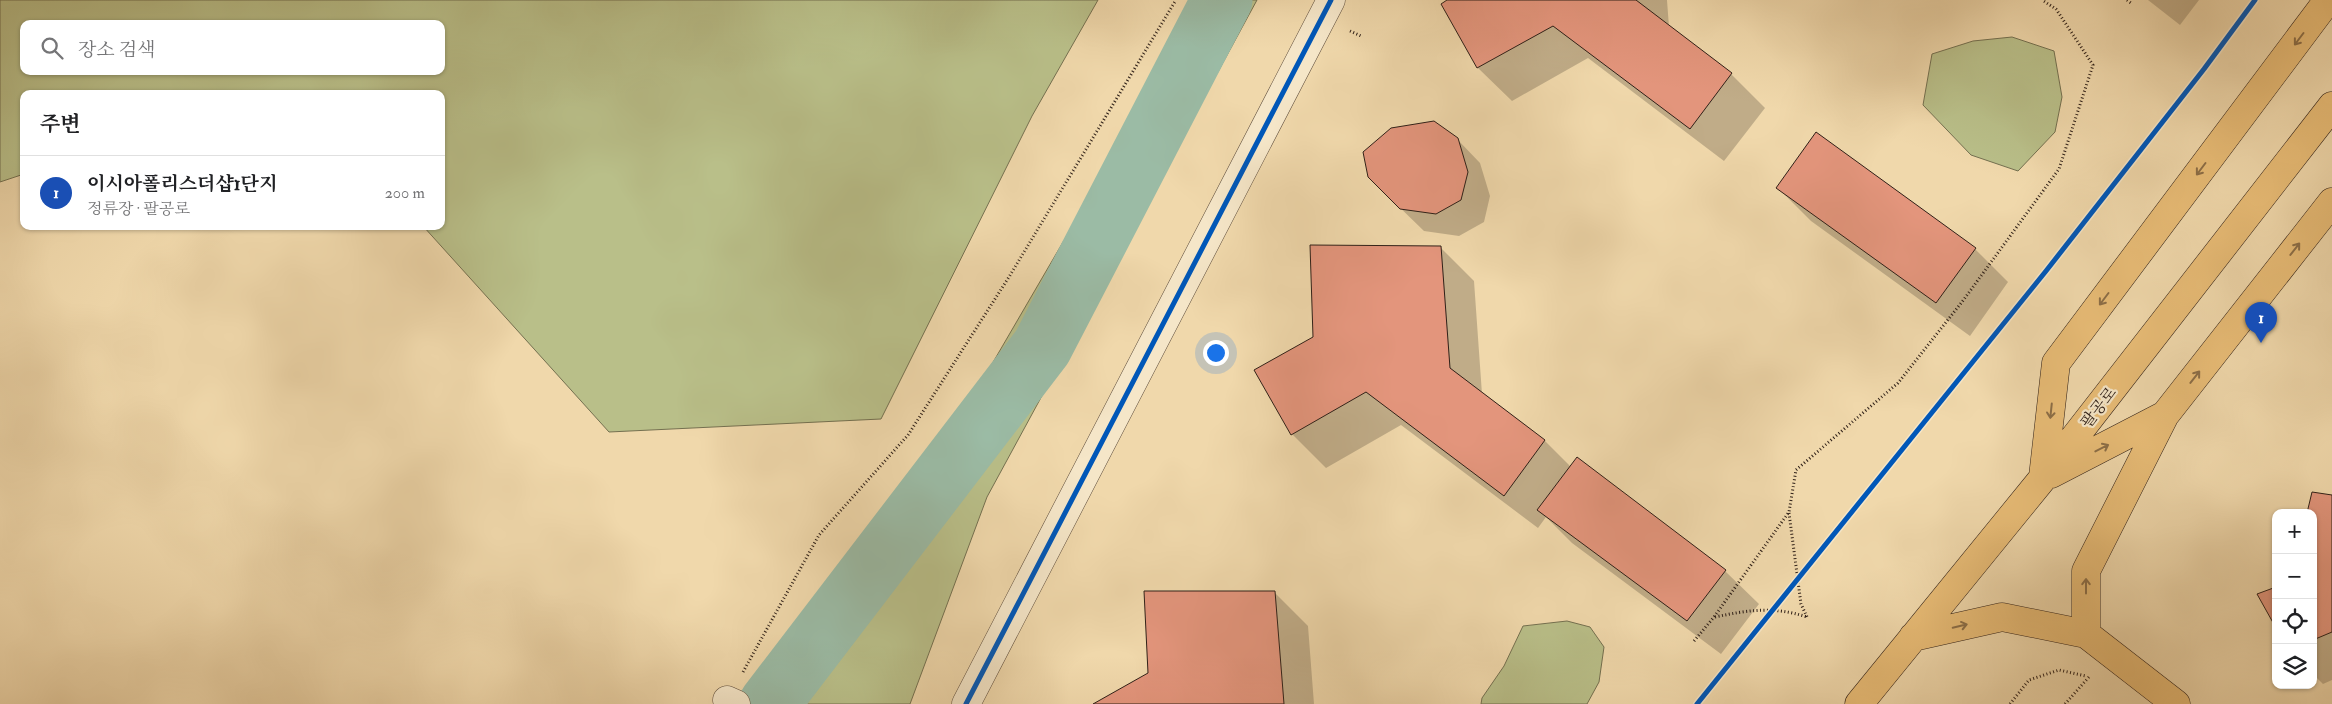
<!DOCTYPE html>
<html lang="ko">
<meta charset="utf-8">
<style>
body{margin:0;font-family:"IM FELL Double Pica","Noto Serif KR",serif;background:#f2f2f2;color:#202124}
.controls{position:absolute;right:15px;bottom:15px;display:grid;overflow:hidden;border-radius:10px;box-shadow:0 1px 4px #0004}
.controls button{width:45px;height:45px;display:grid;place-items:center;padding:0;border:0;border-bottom:1px solid #e0e0e0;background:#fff;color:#202124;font:25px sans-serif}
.you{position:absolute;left:1215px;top:352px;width:18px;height:18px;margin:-12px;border:4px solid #fff;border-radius:50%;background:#1a73e8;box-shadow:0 0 0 8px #1a73e833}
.badge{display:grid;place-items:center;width:32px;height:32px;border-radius:50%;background:#8f2418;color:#fff;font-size:16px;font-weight:700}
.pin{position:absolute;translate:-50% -41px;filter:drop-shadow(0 1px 2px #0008)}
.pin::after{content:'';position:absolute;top:26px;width:18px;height:15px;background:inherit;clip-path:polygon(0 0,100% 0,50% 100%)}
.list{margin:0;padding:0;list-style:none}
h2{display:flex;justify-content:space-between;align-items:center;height:65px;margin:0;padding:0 20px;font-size:21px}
h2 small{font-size:16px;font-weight:400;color:#757577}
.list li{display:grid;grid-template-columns:32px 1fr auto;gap:15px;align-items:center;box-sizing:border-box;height:75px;padding:0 20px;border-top:1px solid #e0e0e0}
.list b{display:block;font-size:19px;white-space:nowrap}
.list p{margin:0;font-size:16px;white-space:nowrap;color:#757577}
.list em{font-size:16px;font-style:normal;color:#757577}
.icon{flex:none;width:28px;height:28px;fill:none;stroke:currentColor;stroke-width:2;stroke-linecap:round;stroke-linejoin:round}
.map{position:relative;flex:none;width:2332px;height:704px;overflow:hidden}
.search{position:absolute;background:#fff;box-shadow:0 1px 4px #0004;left:20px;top:20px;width:425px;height:55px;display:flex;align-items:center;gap:12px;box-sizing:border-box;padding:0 18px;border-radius:10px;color:#757577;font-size:19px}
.panel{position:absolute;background:#fff;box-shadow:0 1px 4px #0004;left:20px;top:90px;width:425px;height:140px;border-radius:10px}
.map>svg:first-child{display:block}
.green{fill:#b9bf89;stroke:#747050;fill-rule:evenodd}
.shadow{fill:#0003}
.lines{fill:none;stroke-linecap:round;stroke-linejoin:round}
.river{stroke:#9bbba5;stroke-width:61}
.building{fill:#e3957c;stroke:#2f2018}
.minor-casing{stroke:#5f4e3d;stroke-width:29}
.major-casing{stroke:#2f2018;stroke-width:29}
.path{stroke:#2f2018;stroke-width:3;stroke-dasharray:1 2.5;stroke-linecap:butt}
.minor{stroke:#f5e6c8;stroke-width:28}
.major{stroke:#e8bc76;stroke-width:28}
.cycleway-casing{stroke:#f5e6c8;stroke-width:8}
.cycleway{stroke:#0057b8;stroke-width:5}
.oneway{stroke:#8c6e47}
.labels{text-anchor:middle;stroke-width:4.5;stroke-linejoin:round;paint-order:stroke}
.street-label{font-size:16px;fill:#2f2018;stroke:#f5e6c8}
</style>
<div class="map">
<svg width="2332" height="704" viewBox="0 0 2332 704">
<rect width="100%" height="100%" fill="#f0d8ab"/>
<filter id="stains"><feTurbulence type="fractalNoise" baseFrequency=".004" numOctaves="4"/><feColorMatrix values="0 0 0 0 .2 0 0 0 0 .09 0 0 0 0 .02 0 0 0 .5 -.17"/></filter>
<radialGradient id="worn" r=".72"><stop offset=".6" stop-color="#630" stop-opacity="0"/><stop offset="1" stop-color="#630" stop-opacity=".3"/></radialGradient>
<!-- green -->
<path class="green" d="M0,0H1098L1032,116L881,419L609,432L423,226H441V94H24V174L0,182ZM24,24H441V71H24Z
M1204,0H1257L987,497L910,704H794Z
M2012,37L2054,51L2062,97L2055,132L2018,171L1971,155L1923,105L1932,54L1973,41Z
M1567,621L1590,627L1604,647L1599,682L1587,704H1481L1482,698L1504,666L1523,626Z"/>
<!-- shadow -->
<path class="shadow" d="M1450,0H1667L1669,27L1731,74L1765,108L1724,161L1588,58L1512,101L1478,68L1442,4Z
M2148,0H2199L2180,25Z
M1457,139L1480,163L1490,196L1484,222L1459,236L1424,231L1392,200Z
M1778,188L1975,249L2008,282L1970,336L1811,221Z
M1440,247L1474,281L1482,394L1545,441L1571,467L1725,571L1759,604L1721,654L1572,543L1546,517L1538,528L1401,425L1326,468L1292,434L1314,338Z
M2332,496V680L2323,684L2313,674V513Z
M1274,592L1308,626L1314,704H1096L1149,674Z"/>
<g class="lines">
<!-- river -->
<path class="river" d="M769,704L1042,347L1222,0"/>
</g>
<!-- building -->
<path class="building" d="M1447,0H1636L1732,73L1690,129L1553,26L1477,68L1441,4Z
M1434,121L1458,138L1468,172L1461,200L1436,214L1400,209L1368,177L1363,152L1391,128Z
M1816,132L1976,248L1936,303L1776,188Z
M1310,245L1441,246L1450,368L1545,440L1504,496L1366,392L1291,435L1254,370L1313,337Z
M1577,457L1726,570L1687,621L1537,510Z
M2312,492L2332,495V632L2313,640V513H2307Z
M2276,587V628L2257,594Z
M1144,591H1275L1284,704H1093L1148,673Z"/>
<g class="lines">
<defs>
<path id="minor" d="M727,700L736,704
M966,704L1331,0"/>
<path id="major" d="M2051,474L2165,415
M2043,477L2056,363L2328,0
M2086,634V571L2165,415L2332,202
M1913,637L2002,617L2086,634L2176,704
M1859,704L2043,478L2332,106"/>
</defs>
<!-- minor casing -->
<use href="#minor" class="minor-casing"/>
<!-- major casing -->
<use href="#major" class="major-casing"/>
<!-- path -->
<path class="path" d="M2127,0L2131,3
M1350,31L1361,36
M1789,513L1801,604L1807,617
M1715,617C1749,610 1773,606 1807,617
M1694,641L1714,617L1789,512L1796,470L1898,383L1962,302L2059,169L2093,65L2056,9L2042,0
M743,672L819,535L908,435L1009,277L1176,0
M2010,704L2029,680L2059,670L2086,676
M2065,704L2089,677"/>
<!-- minor -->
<use href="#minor" class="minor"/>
<!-- major -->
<use href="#major" class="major"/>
<defs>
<path id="cycleway" d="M966,704L1331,0
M1697,704L2046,271L2204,69L2255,0"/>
</defs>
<!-- cycleway casing -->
<use href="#cycleway" class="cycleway-casing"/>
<!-- cycleway -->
<use href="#cycleway" class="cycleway"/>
</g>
<!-- one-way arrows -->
<defs><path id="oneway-shaft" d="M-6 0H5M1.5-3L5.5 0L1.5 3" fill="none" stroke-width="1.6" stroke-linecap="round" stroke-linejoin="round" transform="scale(1.25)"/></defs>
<g class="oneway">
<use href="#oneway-shaft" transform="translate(2299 39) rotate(127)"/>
<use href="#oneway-shaft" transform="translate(2201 169) rotate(127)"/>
<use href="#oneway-shaft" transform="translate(2295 249) rotate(-52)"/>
<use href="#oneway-shaft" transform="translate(2104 299) rotate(127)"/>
<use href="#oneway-shaft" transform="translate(2195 377) rotate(-52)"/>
<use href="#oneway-shaft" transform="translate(2051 411) rotate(96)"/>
<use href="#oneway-shaft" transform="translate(2102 448) rotate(-27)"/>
<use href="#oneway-shaft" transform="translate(2086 586) rotate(-90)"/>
<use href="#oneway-shaft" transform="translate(1960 626) rotate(-13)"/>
</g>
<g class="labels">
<!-- street labels -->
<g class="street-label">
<text transform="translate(2098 407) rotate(-52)" y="6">팔공로</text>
</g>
</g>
<rect width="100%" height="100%" filter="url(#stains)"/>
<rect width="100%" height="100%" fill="url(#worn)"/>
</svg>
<div class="controls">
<button>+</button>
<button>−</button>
<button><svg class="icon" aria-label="locate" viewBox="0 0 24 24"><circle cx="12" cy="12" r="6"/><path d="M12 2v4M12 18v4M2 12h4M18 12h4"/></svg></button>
<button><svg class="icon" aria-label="layers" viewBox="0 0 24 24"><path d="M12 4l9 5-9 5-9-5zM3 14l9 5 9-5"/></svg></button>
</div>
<div class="you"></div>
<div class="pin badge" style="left:2261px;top:343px;background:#1a4fb4">1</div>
<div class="search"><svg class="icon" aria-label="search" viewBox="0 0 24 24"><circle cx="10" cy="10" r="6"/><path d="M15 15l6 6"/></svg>장소 검색</div>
<section class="panel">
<h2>주변<small></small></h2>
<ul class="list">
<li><span class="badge" style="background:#1a4fb4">1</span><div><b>이시아폴리스더샵1단지</b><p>정류장 · 팔공로</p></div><em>200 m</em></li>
</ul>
</section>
</div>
